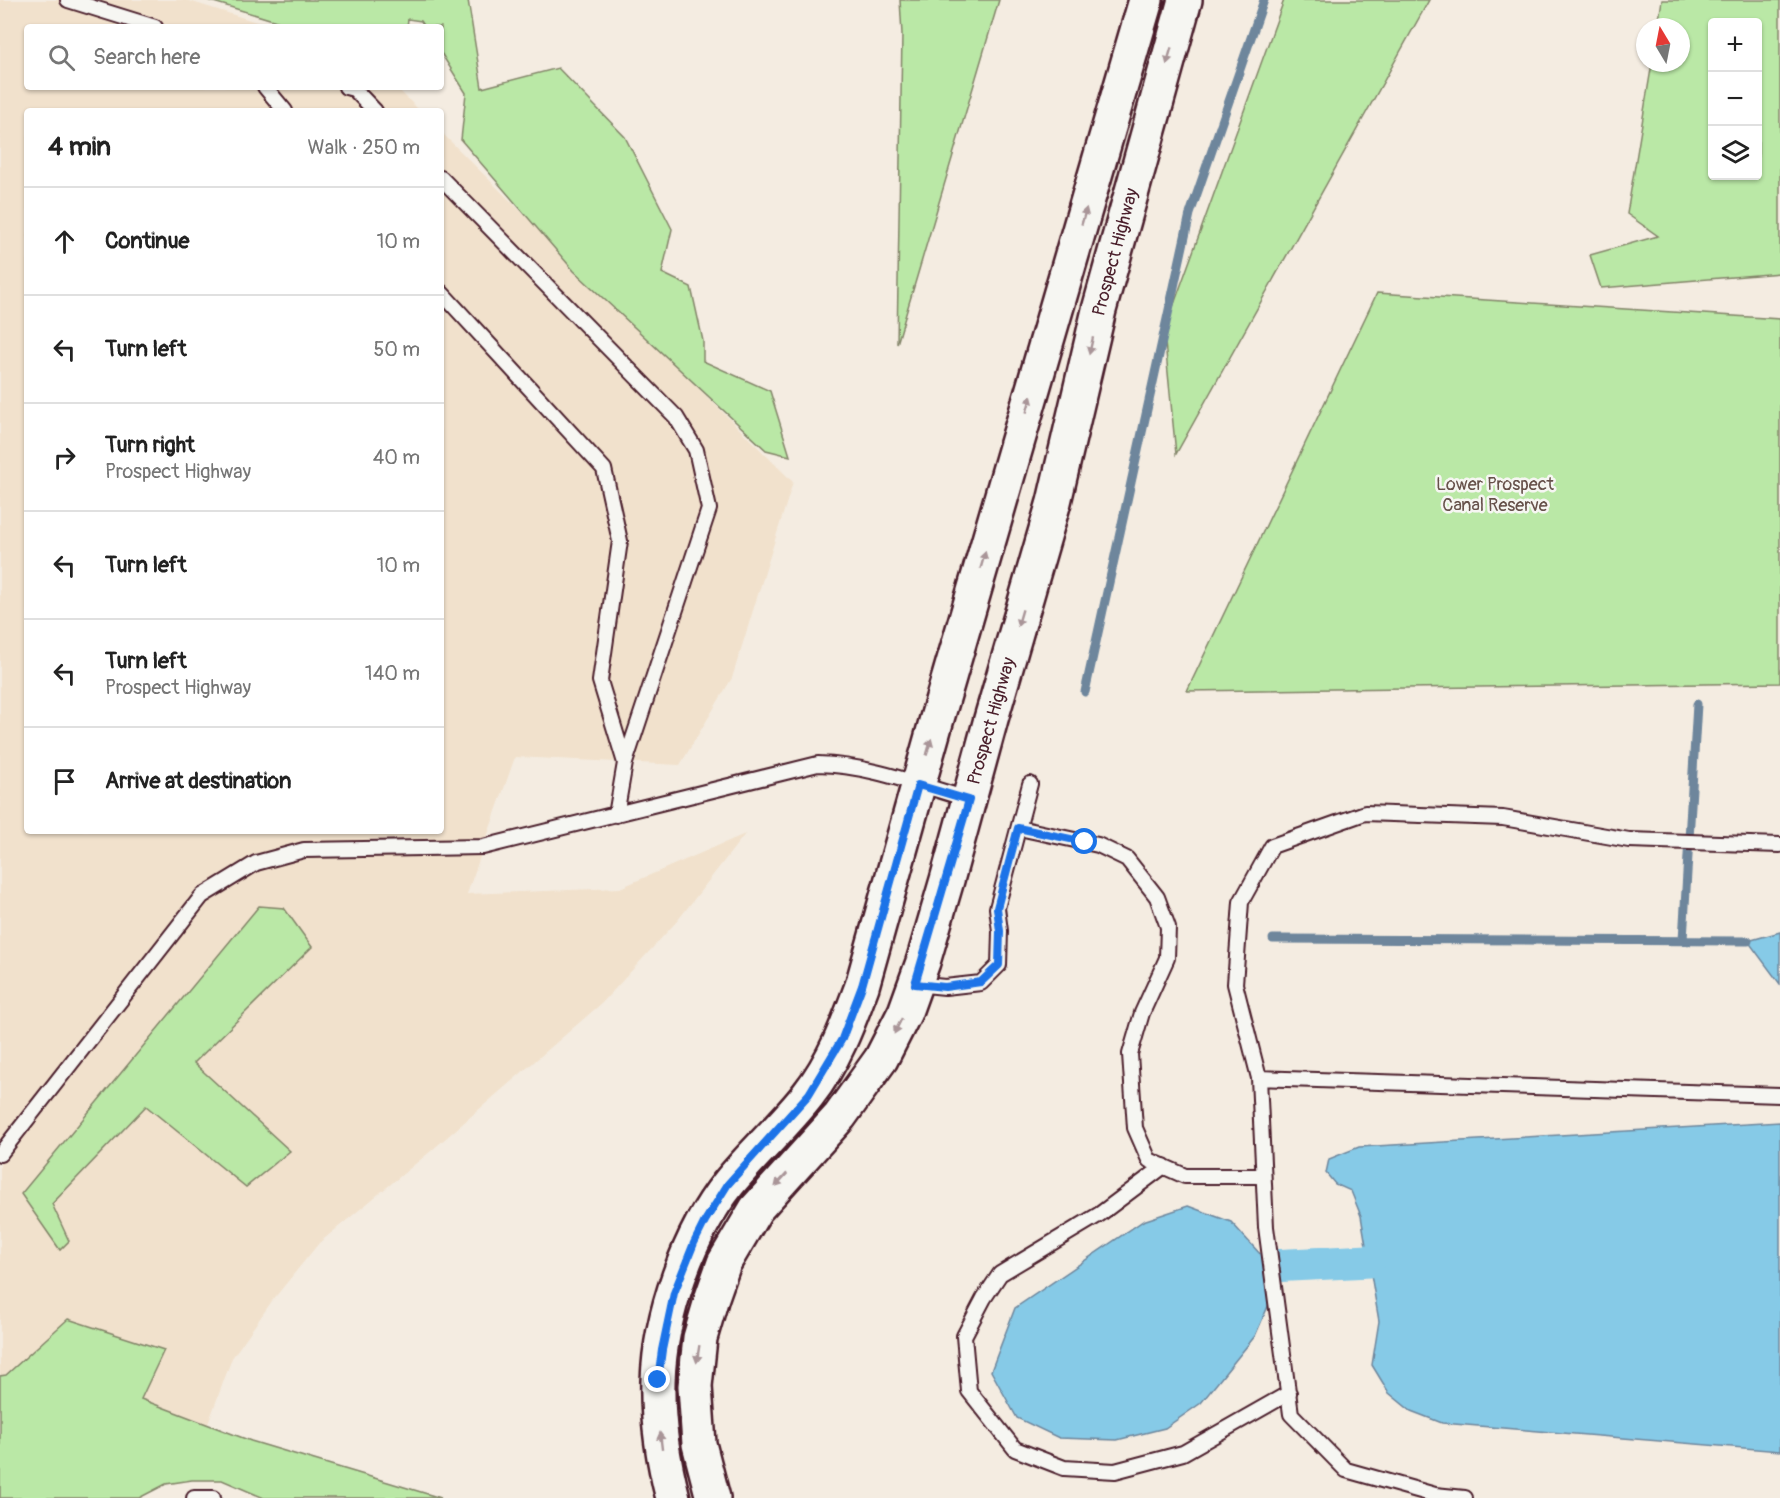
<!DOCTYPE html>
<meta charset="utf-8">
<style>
body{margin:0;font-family:Pangolin,sans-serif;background:#f6f6f6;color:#222}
.controls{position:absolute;right:18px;top:18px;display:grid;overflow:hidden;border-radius:6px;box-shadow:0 2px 4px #0004}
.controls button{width:54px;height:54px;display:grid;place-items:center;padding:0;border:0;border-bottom:2px solid #e0e0e0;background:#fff;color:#222;font:30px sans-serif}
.compass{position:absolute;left:1636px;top:18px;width:54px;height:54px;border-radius:50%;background:#fff;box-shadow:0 2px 4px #0004;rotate:350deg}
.stop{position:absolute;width:18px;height:18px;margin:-14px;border:4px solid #1a73e8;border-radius:50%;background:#fff}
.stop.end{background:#1a73e8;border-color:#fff;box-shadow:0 2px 6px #0008}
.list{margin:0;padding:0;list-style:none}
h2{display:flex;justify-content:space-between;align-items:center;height:78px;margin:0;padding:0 24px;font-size:26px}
h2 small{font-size:20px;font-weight:400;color:#767676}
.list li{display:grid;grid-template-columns:39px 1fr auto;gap:18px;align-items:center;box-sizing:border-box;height:108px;padding:0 24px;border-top:2px solid #e0e0e0}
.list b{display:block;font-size:22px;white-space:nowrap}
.list p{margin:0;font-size:20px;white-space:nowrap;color:#767676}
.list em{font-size:20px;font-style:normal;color:#767676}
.icon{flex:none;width:33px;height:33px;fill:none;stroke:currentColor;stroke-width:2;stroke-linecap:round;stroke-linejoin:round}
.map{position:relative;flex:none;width:1780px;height:1498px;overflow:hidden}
.search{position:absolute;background:#fff;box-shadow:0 2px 4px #0004;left:24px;top:24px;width:420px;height:66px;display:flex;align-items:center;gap:15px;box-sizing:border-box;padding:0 21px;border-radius:6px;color:#767676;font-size:22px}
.panel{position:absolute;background:#fff;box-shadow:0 2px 4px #0004;left:24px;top:108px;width:420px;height:726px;border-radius:6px}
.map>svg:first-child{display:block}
.built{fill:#f1e1cc}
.green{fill:#bae8a6;stroke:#828468;stroke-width:1.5;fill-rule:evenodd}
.water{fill:#86cae7;stroke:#6e869c;stroke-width:1.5}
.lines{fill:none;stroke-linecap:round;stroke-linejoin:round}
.stream{stroke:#6e869c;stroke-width:9}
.canal{stroke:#86cae7;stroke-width:33}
.lane-casing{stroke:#4a1f2b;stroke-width:18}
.secondary-casing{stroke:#4a1f2b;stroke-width:38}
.lane{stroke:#f6f6f2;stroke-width:14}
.secondary{stroke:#f6f6f2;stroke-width:33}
.oneway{fill:#a99598}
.route{stroke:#1a73e8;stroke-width:8}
.labels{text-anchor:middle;stroke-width:5;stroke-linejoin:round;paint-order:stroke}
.street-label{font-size:18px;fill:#4a1f2b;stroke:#f6f6f2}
.park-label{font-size:18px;fill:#66514a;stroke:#f6f6f2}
</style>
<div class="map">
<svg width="1780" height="1498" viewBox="0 0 1780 1498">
<rect width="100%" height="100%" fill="#f4ece1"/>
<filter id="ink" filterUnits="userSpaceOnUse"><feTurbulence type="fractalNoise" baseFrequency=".0167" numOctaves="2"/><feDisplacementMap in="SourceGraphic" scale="12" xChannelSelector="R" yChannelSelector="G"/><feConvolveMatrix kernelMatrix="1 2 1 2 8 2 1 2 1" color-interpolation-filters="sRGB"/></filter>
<g filter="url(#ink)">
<!-- built -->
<path class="built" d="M0,0H186L273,27H27V87H396L420,111H27V831H441V132L793,482L732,678L680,765L515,757L467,894L620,888L745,834L678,920L602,1003L431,1151L319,1243L272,1301L232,1358L208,1424L141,1399L164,1350L0,1376Z"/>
<!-- green -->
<path class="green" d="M207,0H468L482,88L558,68L625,137L672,229L662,273L691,287L703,341V361L770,391L790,456L766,450L574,271L461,140L466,93L441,53V27H425L421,21L408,19L407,27H296Z
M900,0H999L897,344L902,34Z
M1284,0H1429L1176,454L1164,332Z
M1662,0H1780V273L1601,288L1590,255L1658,236L1627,214L1652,63H1681V27H1658ZM1758,22V176H1712V22Z
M1377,293L1780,319V683L1187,691Z
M259,906L284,908L312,947L194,1063L290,1151L246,1187L146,1106L52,1204L69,1241L60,1250L21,1194Z
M68,1319L164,1350L141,1399L251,1441L441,1498H264L222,1480H192L166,1484L139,1498H0V1376L6,1375Z"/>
<!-- water -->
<path class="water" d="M1780,932V984L1748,941Z
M1780,1122V1451L1442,1423L1411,1411L1389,1393L1372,1365L1379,1321L1361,1216L1351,1191L1335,1184L1326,1173L1329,1159L1359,1147Z
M1188,1206L1231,1222L1271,1266L1269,1304L1255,1336L1201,1403L1165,1428L1117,1440L1059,1438L1017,1418L991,1371L1015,1308L1143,1221Z"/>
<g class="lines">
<!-- stream -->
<path class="stream" d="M1085,692L1190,214L1264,0
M1273,939L1748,941
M1683,940L1697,704"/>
<!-- canal -->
<path class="canal" d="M1271,1266L1369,1261"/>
<defs>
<path id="lane" d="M68,0L155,27
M265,87L285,111
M346,87L354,89L375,111
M441,178L676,417L696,450L709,509L625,763L616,815
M441,292L604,469L620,541L600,681L625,763
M1019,828L1098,845L1127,859L1157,897L1168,927L1167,958L1142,1013L1130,1054L1135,1128L1149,1160L1185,1176H1263
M915,984L945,987L981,983L999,965L1000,931L997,908L1030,784
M1259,1078L1780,1095
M0,1154L202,896L256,863L304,850L483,847L818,764C869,765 919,785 968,799
M1164,1166L1100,1214L1000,1274L984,1298L964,1336L969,1391L1015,1449L1064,1468L1115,1471L1183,1453L1289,1393
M194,1498H213
M1465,1498L1435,1495L1346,1470L1291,1414L1266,1227L1259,1078L1235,984L1241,902L1272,846L1365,813L1503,818L1629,840L1780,845"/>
<path id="secondary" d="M673,1498C663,1460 657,1421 658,1381C660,1316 688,1234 729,1183C754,1152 784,1126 808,1095C834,1062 848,1024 862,986L936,722L1146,0
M713,1498L699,1444L695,1386L700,1338L712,1297L724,1263L756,1209L840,1116L881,1059L905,1012L923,962L947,880L991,719L1054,502L1099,310L1185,0"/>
</defs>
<!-- lane casing -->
<use href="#lane" class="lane-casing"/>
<!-- secondary casing -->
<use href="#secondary" class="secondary-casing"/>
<!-- lane -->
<use href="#lane" class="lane"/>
<!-- secondary -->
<use href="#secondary" class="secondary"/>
</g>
<!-- one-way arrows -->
<defs><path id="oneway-solid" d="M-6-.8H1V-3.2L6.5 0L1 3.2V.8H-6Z" transform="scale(1.5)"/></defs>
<g class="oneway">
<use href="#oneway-solid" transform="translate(1169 56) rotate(106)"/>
<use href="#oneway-solid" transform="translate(1084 216) rotate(-74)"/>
<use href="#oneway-solid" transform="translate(1091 346) rotate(103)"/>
<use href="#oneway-solid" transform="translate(1029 404) rotate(-74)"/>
<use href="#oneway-solid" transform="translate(983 560) rotate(-74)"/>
<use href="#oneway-solid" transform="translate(1020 618) rotate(106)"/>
<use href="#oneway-solid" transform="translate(929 747) rotate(-74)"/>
<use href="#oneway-solid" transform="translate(898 1026) rotate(116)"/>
<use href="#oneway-solid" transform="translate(781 1180) rotate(133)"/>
<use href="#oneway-solid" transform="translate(698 1354) rotate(99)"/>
<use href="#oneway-solid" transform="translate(661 1441) rotate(-97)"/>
</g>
</g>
<g class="lines" filter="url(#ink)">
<!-- route -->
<path class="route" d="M658,1380L662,1350L674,1293L694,1243L705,1221L728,1184L809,1094L842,1039L862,986L918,785L969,800L915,984L945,987L981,982L999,965L1000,931L997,908L1018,828L1085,842"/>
</g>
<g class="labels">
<!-- street labels -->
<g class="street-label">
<text transform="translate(1115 252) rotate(-75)" y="6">Prospect Highway</text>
<text transform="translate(991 721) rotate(-74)" y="6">Prospect Highway</text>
</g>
<!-- park labels -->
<g class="park-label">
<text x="1495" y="490">Lower Prospect<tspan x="1495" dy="21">Canal Reserve</tspan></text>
</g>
</g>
</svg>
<div class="controls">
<button>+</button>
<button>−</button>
<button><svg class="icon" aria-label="layers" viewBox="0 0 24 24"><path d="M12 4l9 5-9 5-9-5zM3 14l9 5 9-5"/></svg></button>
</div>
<svg class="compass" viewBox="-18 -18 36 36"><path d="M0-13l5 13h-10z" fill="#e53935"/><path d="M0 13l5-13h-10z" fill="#767676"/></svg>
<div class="stop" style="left:1085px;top:842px"></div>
<div class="stop end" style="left:658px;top:1380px"></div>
<div class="search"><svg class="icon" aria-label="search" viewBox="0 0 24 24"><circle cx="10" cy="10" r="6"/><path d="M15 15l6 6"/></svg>Search here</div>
<section class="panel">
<h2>4 min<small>Walk · 250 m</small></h2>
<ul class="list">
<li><svg class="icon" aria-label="ahead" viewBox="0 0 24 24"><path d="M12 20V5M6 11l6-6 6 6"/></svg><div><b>Continue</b></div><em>10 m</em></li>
<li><svg class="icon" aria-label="left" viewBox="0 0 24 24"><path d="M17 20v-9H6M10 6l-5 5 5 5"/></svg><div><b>Turn left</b></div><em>50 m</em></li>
<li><svg class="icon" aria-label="right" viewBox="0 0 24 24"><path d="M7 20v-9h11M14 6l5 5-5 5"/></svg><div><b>Turn right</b><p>Prospect Highway</p></div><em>40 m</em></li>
<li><svg class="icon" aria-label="left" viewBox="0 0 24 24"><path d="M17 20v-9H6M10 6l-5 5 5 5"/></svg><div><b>Turn left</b></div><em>10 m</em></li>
<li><svg class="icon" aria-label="left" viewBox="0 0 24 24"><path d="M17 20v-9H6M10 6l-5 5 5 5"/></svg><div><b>Turn left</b><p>Prospect Highway</p></div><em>140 m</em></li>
<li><svg class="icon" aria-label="arrive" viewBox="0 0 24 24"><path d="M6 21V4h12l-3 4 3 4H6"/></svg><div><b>Arrive at destination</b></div></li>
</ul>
</section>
</div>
